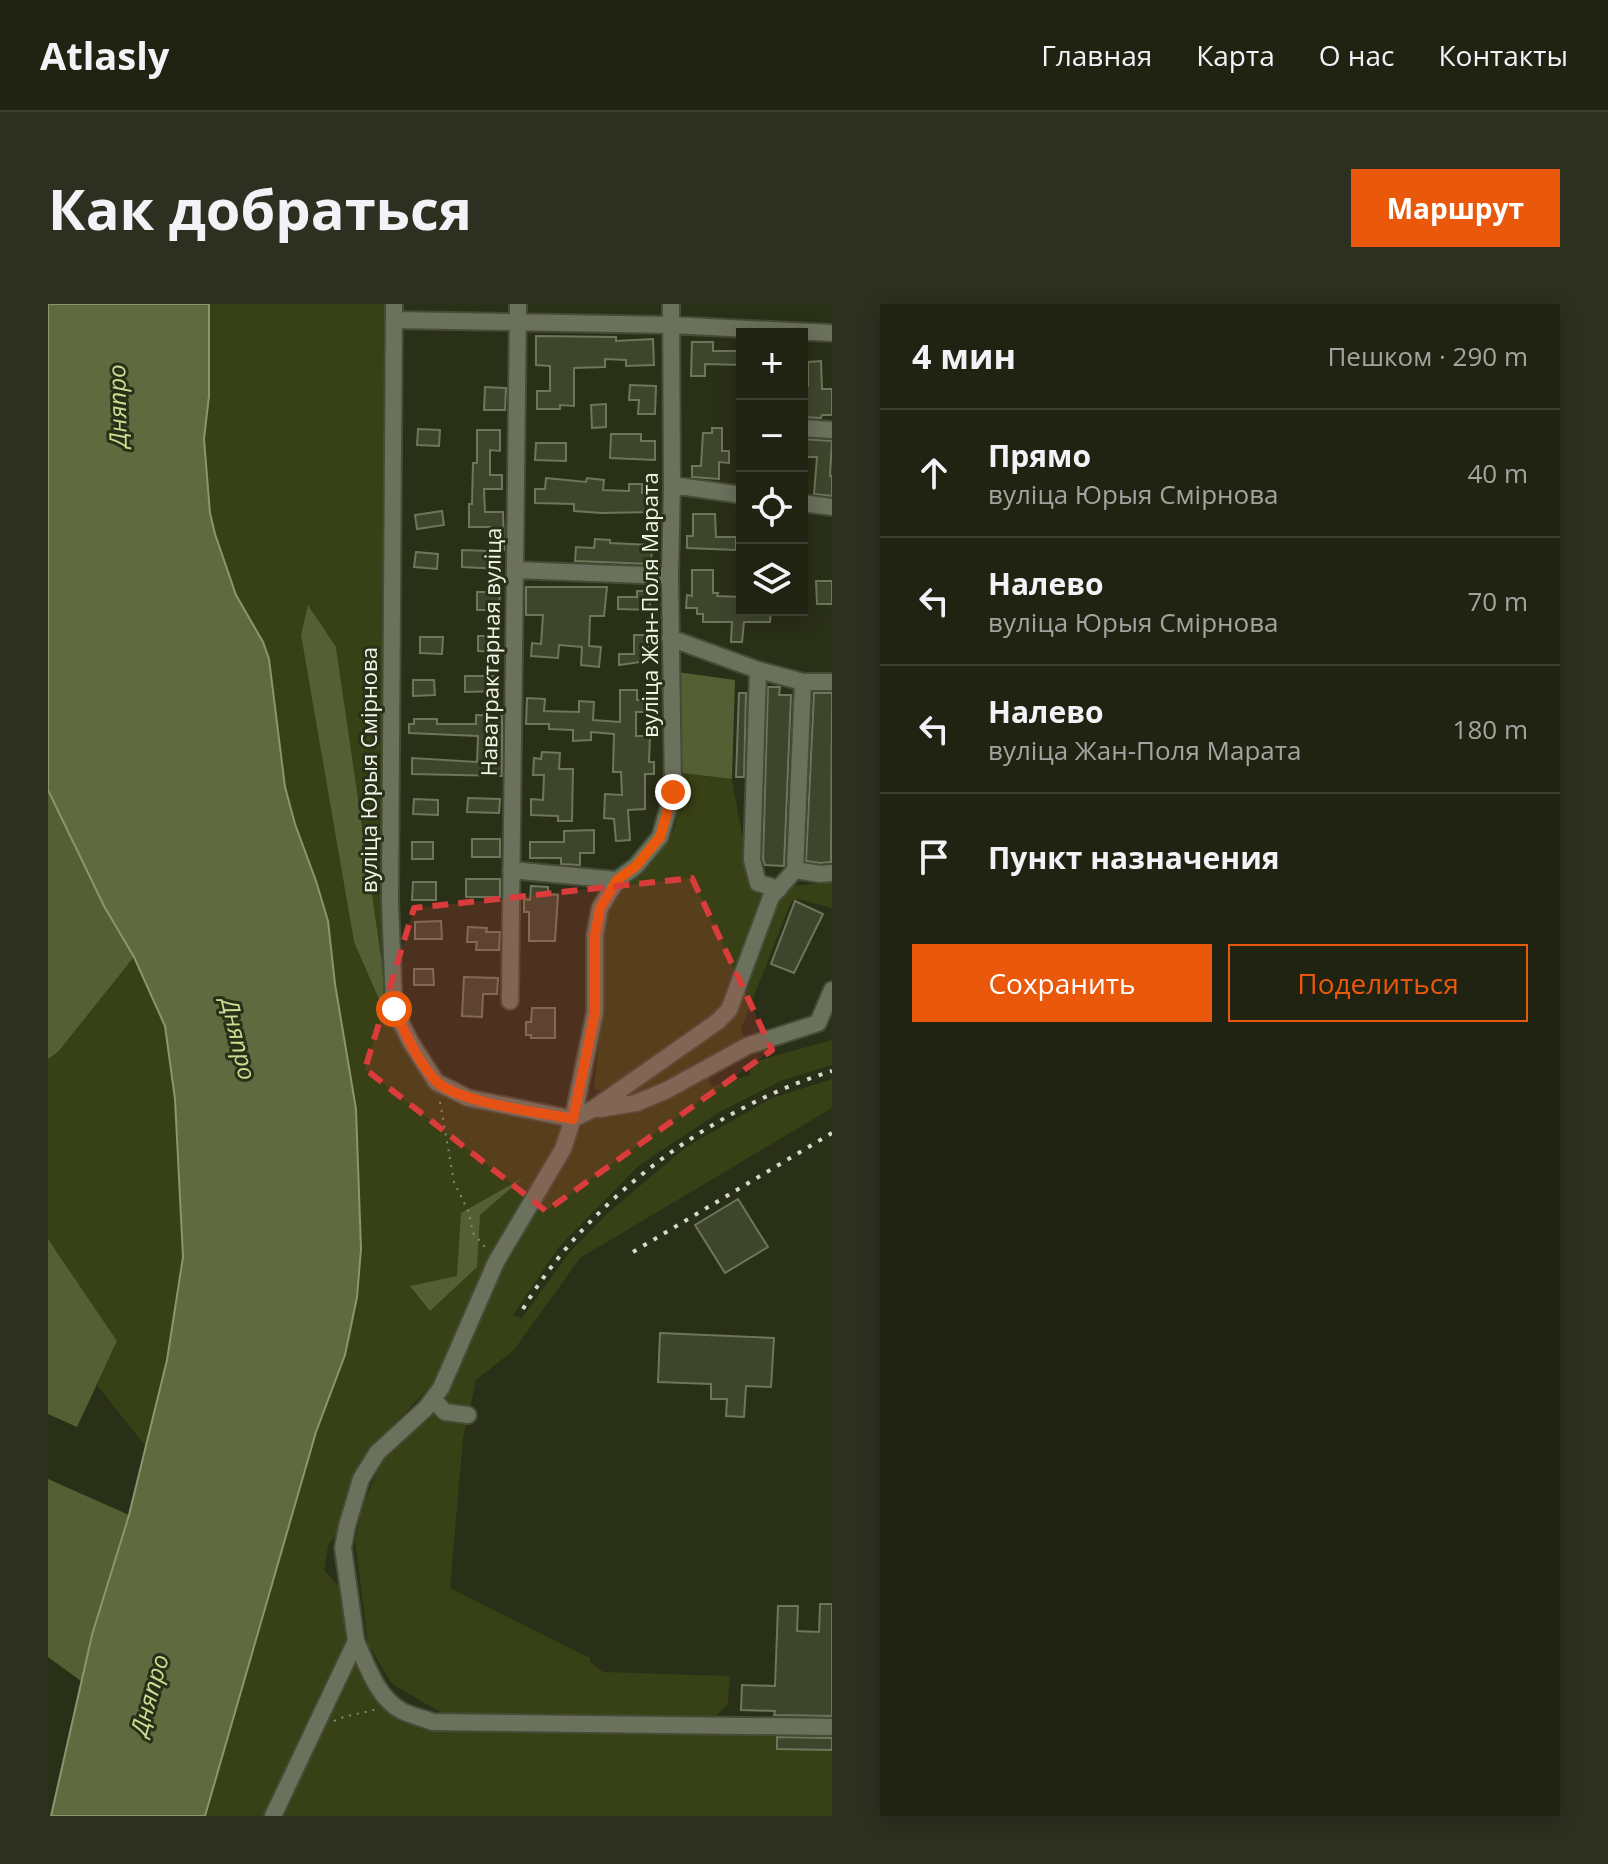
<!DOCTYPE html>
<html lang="ru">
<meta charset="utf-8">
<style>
body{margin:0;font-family:"Open Sans",sans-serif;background:#2d2f20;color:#f1f3f6}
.controls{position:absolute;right:24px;top:24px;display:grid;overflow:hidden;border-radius:0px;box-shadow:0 4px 20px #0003}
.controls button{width:72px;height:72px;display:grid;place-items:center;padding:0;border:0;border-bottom:2px solid #3d4032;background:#202312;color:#f1f3f6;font:40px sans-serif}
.stop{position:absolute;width:24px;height:24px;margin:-18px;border:6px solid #ea580c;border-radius:50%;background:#fff}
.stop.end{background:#ea580c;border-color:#fff;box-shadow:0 2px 8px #0008}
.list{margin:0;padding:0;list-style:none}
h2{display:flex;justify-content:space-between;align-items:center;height:104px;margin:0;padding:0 32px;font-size:34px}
h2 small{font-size:26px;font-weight:400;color:#a2a49f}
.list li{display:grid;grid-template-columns:52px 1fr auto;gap:24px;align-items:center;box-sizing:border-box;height:128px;padding:0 32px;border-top:2px solid #3d4032}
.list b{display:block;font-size:30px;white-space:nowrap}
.list p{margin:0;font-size:26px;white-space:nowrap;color:#a2a49f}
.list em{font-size:26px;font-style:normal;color:#a2a49f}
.actions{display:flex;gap:16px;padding:24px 32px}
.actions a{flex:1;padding:18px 0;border:2px solid #ea580c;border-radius:0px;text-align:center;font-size:28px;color:#ea580c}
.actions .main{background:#ea580c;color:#fff}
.icon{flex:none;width:44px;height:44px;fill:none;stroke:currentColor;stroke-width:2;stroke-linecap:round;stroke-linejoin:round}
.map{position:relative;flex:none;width:784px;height:1512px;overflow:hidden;border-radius:0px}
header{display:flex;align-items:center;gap:48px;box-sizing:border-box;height:112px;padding:0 40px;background:#202312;border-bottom:2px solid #3d4032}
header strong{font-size:38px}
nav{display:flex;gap:44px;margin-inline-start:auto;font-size:28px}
.intro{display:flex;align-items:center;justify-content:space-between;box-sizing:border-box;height:192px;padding:0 48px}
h1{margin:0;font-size:56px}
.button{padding:20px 36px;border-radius:0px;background:#ea580c;color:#fff;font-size:28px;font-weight:700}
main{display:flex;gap:48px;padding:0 48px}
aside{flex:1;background:#202312;border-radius:0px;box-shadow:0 4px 20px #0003}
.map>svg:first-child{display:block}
.green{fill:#384015}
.forest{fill:#565f33}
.water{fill:#606a3e;stroke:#8c9471;stroke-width:2}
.building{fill:#3f452d;stroke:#6f755b;stroke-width:2}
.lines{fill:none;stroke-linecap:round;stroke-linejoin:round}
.minor-casing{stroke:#464b35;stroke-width:20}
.path{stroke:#848976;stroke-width:2;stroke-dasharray:2 6;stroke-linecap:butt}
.minor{stroke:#6c715d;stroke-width:16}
.rail{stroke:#d6daca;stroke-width:4;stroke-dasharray:4 8;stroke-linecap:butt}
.route{stroke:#ea580c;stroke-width:10}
.marked{fill:#d93c3b;fill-opacity:0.2;stroke:#d93c3b;stroke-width:6;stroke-dasharray:16 10;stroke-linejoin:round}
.labels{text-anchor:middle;stroke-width:6;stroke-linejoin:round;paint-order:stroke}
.street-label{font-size:22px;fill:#f1f5e7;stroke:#2a2f18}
.water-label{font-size:24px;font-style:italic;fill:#cbdc93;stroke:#2a2f18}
</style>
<header>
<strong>Atlasly</strong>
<nav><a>Главная</a><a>Карта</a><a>О нас</a><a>Контакты</a></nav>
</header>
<div class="intro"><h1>Как добраться</h1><a class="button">Маршрут</a></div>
<main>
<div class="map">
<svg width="784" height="1512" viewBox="0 0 784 1512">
<rect width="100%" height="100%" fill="#2a2f18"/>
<!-- green -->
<path class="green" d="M161,0H342L345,657L334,659L288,343L260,302L253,331L306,638L337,709L382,780L408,800L517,824L433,969L386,1079L333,1133L306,1171L290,1227L280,1242L276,1266L292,1284L299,1332L216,1512H157L268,1128L297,1051L309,993L313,945L308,805L287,680L280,617L268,577L247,520L237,483L221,355L215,338L188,291L167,230L162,209L156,135L161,92Z
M633,469L684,475L704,586L784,578V604L750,595L743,598L693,725L696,733L605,787L570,797L546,784L555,704L553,626L564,594L606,554L627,524Z
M86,653L117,722L127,795L135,953L119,1056L98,1143L49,1081L69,1037L0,935V755L10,748Z
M784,736V761L735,776L673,807L590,862L511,943L465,1011L474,1014L521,949L560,909L638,843L724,794L784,775V804L532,954L466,1046L428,1076L415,1135L402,1284L542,1354V1358L555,1368L682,1372L680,1400L667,1413L394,1409L344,1380L320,1340L307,1236L314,1204L336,1151L374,1121L396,1094L447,975L517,858L537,817L587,808L659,769L663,783L702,771V761L712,756Z
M306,1358L312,1360L346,1412L379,1426L729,1430V1445L784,1446V1512H232Z"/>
<!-- forest -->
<path class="forest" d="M260,301L288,343L334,659L337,709L306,638L253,331Z
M629,368L687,376L684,475L633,469Z
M0,486L56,602L86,653L10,748L0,755Z
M475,874L432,911L429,963L382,1007L362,982L409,972L413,909Z
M0,935L69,1037L29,1123L0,1110Z
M0,1175L81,1211L33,1377L0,1353Z"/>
<!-- water -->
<path class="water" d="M0,0H161V92L156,135L162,209L167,230L188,291L215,338L221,355L237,483L247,520L268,577L280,617L287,680L308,805L313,945L309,993L297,1051L268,1128L157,1512H3L44,1331L81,1211L119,1056L135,953L127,795L117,722L86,653L56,602L0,486Z"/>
<!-- building -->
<path class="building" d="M488,32L568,33V37L605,35L606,61L578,62V56L557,55V63L526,64V102L512,101V105H489V87H502V62L488,61Z
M644,38H665V47H694V61L657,60V72H643Z
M773,57L774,85H784V111H774L773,114L754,113V82H760V58Z
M582,81L608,82L607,110H590L591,96H581Z
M437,83L458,84L457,106H436Z
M558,100V123L544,124L543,101Z
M664,124H674V147H681V159L671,158V175L644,173V162H653L655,129H664Z
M370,125L392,126L391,142L369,141Z
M429,126H452V147L442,146V171H454V185H436L437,208H455L456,246H454L453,265L414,263V246L442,247L443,223H421V200H424L425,159H429Z
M563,130H593V137H607V156L562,154Z
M754,135L784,137L782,172H784V192L766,190L769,153H754Z
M488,139H518V157L487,156Z
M498,174L538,178L539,174L556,176L555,186L581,187V180H594V189H608V208L553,209L526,207V200L487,199V185H497Z
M394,207L396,221L369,225L367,211Z
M645,210H667L668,233H688V246L639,244V232H645Z
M547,235L562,236V239L604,241L603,260L527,257L528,243L546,244Z
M368,248L390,250L389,265L366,263Z
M644,266H665V289H670L669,292L694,293V306H723L722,318H696L694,338H683L684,318H655V310H649V304H638L639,291L644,292Z
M768,277H784V300H769Z
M478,283H559L556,312H542L541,342L553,343L551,363L533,361L534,343L511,341L510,354L483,352L484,339L493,340L495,311H478Z
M589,287H602V306L570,305V293H589Z
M429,288H452L451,306H429Z
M586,331H600V357L571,361V350H586Z
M430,332H451V348L430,347Z
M372,333H395L394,350L372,349Z
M417,372H451L452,387L417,388Z
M365,376H386L387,391L365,392Z
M720,383H732L731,391H743L736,562L717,561L715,555Z
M572,386H589V396H600V408H588V432H602L601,458H606V470H597V505L580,506L582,536L568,537L566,515L556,514L557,490L574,491L573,468H565L566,430L543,428V436L525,437V426L501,425V420H478L479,394L497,395L496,407L531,408V397L546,398L545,416L572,418Z
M691,389H698L696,473H688Z
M766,389H784L783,558L772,559L758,557Z
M428,411L454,412V472L364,470V454L429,458L430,432L361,429V420H366V415H389V420H428Z
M494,448L512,449L511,465H525L524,517H510V512L483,511V495L495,496L496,471H485L486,454L493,455Z
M420,494L452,495L451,509L419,508Z
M366,495L390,496V511L365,510Z
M546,526V549H532V561L513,560V554H482V538H516V527Z
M424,535H452V553H424Z
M364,538H385V555H364Z
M418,575H452V593H418Z
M365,578H388V596H364Z
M483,582L500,583V590L510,591L507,637H481V608H476V595L482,596Z
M747,597L775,610L746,669L723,660Z
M393,617L394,635H367V618Z
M420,623L439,624L438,628H452L451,646H428L429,638H419Z
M366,665H385L386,681H366Z
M416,673L450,674L449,690H435L434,713L414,712Z
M484,704H507V734H483V731H478V718H483Z
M690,895L720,943L677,969L647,921Z
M612,1029L726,1034L723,1083L698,1082L696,1113L678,1112L679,1095H663V1080L610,1078Z
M772,1300H784V1412L726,1411L727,1407L693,1406L694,1381L727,1382L730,1302H750L749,1327L771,1328Z
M729,1433L784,1434V1446L729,1445Z"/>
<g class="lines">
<defs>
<path id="minor" d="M346,0L342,597L346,705L363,739L388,778L420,794L525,815
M346,16L622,21L784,29
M754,124L784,126
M624,181L694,191
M754,199L784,203
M467,266L622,272
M622,334L710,366
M463,566L569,576
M747,566L772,570L784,569
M731,585L710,579L704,556L710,366L755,378
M462,697L470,0
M551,805L588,799L619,786L699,742L770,719L784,686
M525,815L545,805L669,718L681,706L723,593L747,566L755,378H784
M385,1095L397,1108L420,1111
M308,1337C319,1361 329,1394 354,1407C364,1412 375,1414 385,1418L784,1423
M225,1512L308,1337L295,1244L299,1222L313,1175L329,1149L378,1104L393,1084L448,958L515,845L525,815L547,708V631L552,604L569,576L588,562L612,533L625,488L622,272L624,181L623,0"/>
</defs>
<!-- minor casing -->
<use href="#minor" class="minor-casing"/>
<!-- path -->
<path class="path" d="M392,798L406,878L421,909L425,929L438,944
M286,1417C300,1410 314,1410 329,1405"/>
<!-- minor -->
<use href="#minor" class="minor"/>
<!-- rail -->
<path class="rail" d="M585,948L784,829
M475,1005C539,896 664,804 784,767"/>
</g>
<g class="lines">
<!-- route -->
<path class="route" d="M346,705C357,728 369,757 387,776C408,799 493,808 525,815L547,708V631L552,604L569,576L588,562L612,533L625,488"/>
</g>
<!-- marked area -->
<path class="marked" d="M644,574L724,746L498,907L317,765L366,604Z"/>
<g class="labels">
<!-- street labels -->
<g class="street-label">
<text transform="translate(602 301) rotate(-90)" y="8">вуліца Жан-Поля Марата</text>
<text transform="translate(443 348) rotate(-89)" y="8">Наватрактарная вуліца</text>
<text transform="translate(321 466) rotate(-90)" y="8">вуліца Юрыя Смірнова</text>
</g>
<!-- water labels -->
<g class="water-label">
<text transform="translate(70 102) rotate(-91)" y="8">Дняпро</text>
<text transform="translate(190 735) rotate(77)" y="8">Дняпро</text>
<text transform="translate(102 1391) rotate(-74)" y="8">Дняпро</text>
</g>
</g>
</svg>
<div class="controls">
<button>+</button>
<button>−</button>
<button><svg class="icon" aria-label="locate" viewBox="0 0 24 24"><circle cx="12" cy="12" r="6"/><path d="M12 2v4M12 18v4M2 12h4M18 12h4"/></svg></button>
<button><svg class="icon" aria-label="layers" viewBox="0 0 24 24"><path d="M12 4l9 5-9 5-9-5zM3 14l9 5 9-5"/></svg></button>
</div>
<div class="stop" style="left:346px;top:705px"></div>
<div class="stop end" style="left:625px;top:488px"></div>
</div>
<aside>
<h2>4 мин<small>Пешком · 290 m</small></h2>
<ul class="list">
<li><svg class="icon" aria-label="ahead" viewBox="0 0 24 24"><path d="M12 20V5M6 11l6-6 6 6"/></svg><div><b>Прямо</b><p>вуліца Юрыя Смірнова</p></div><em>40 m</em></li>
<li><svg class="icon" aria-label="left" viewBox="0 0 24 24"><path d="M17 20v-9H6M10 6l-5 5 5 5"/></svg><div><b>Налево</b><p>вуліца Юрыя Смірнова</p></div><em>70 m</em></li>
<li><svg class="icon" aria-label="left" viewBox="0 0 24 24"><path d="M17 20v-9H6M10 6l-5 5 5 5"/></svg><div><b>Налево</b><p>вуліца Жан-Поля Марата</p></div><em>180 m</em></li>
<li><svg class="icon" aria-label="arrive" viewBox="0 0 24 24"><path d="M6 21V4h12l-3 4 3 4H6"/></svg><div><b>Пункт назначения</b></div></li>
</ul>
<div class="actions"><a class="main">Сохранить</a><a>Поделиться</a></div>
</aside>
</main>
